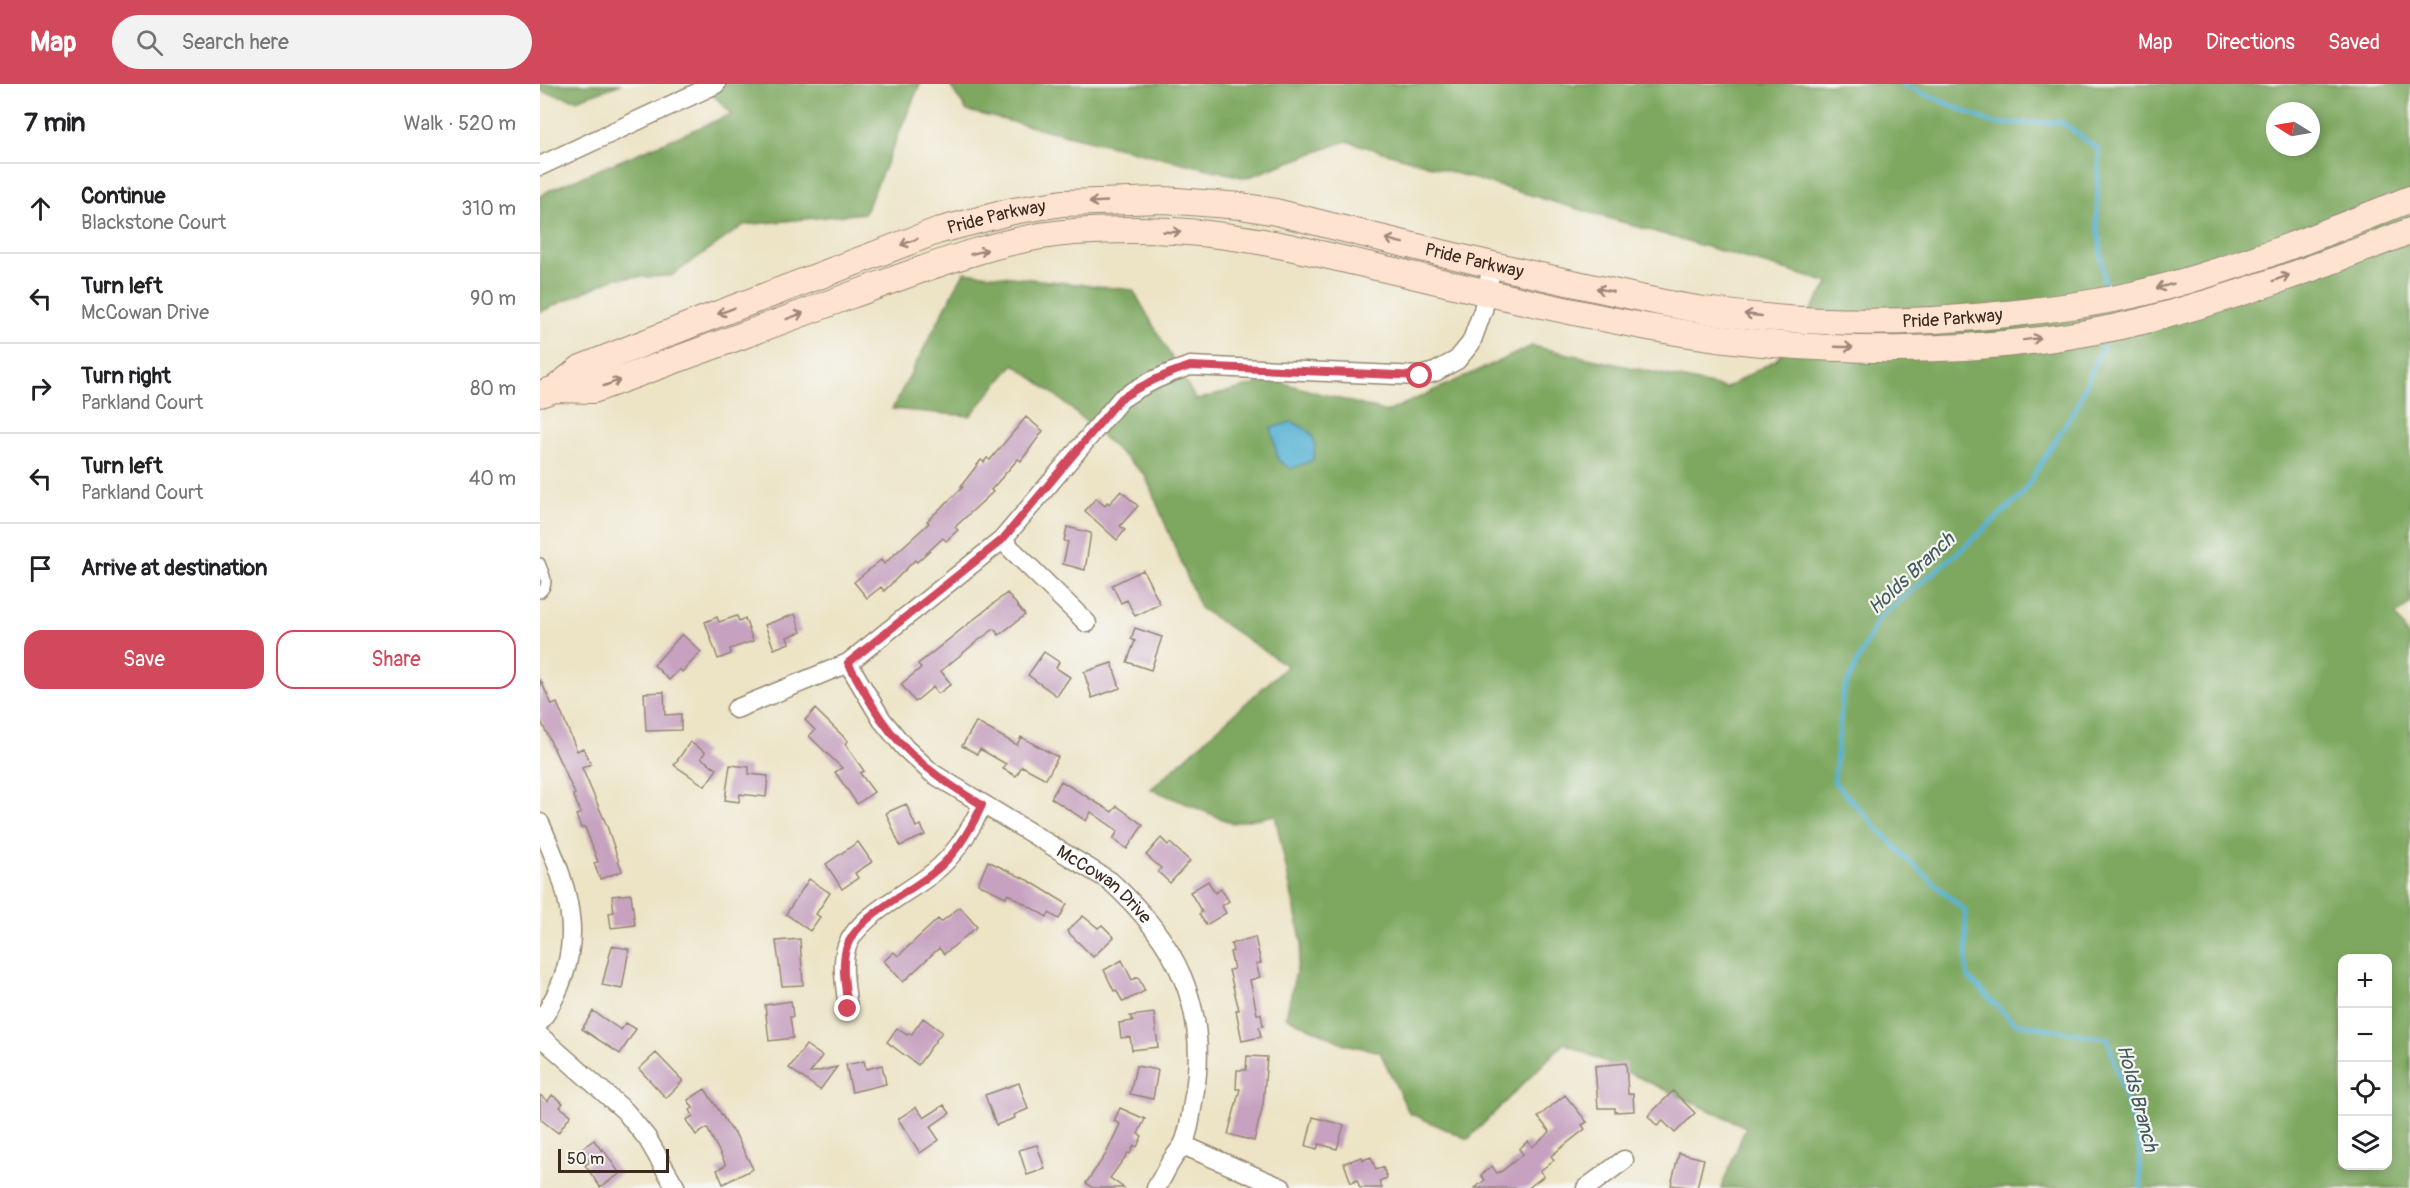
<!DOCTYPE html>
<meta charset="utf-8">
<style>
body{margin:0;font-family:Pangolin,sans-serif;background:#f2f2f2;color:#202124}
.controls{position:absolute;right:18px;bottom:18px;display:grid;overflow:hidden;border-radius:12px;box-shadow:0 3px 9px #0003}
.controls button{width:54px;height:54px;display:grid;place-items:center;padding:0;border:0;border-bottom:2px solid #e0e0e0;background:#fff;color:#202124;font:30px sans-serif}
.compass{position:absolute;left:1726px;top:18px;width:54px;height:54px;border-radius:50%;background:#fff;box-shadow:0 3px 9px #0003;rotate:281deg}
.scale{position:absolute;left:18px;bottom:15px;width:111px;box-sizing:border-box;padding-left:6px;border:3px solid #3b2a1e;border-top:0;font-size:16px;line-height:21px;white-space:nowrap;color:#3b2a1e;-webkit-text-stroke:4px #f6f6f2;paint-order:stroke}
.stop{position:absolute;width:18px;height:18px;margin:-14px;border:4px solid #d1495b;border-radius:50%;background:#fff}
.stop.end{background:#d1495b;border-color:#fff;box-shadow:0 2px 6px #0008}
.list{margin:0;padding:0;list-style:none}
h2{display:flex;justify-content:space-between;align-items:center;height:78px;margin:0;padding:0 24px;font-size:26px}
h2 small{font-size:20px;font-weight:400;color:#757577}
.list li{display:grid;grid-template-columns:39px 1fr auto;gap:18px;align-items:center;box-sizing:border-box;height:90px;padding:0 24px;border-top:2px solid #e0e0e0}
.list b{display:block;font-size:22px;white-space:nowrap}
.list p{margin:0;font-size:20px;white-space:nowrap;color:#757577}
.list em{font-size:20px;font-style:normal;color:#757577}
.actions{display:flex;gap:12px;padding:18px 24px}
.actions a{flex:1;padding:14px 0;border:2px solid #d1495b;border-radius:18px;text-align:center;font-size:21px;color:#d1495b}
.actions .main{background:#d1495b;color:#fff}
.icon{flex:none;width:33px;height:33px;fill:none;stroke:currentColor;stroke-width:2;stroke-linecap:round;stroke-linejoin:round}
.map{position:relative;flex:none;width:1870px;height:1104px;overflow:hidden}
header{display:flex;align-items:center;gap:36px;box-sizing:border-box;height:84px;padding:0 30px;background:#d1495b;color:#fff}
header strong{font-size:28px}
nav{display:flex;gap:33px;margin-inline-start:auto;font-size:21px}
.search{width:420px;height:54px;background:#f2f2f2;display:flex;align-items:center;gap:15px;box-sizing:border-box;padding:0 21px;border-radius:33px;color:#757577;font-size:22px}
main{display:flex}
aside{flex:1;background:#fff}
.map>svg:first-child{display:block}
.forest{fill:#7ea860;stroke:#5c693f;stroke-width:1.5;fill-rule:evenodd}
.water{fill:#56b2d4;stroke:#486e79;stroke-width:1.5}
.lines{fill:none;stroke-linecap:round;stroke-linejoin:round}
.stream{stroke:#56b2d4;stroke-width:4.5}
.building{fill:#c6a1c0}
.service-casing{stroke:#948772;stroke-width:12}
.minor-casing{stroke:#948772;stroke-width:21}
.secondary-casing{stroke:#948772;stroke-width:28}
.service{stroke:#fff;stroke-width:9}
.minor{stroke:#fff;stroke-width:18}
.secondary{stroke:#fee3d1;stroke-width:26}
.oneway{stroke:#9c8678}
.route{stroke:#d1495b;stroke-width:8}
.labels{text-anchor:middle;stroke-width:4.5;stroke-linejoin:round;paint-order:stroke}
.street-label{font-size:18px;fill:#3b2a1e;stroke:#f6f6f2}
.water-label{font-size:20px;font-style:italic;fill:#445a5e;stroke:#f6f6f2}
</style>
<header>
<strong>Map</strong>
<div class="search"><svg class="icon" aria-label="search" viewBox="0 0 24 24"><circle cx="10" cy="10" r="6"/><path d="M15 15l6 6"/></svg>Search here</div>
<nav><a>Map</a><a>Directions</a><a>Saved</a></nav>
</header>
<main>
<aside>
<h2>7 min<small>Walk · 520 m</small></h2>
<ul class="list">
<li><svg class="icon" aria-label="ahead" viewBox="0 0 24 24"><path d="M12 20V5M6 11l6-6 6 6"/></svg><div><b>Continue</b><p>Blackstone Court</p></div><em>310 m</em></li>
<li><svg class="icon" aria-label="left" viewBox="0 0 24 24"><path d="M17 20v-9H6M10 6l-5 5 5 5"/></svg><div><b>Turn left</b><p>McCowan Drive</p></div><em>90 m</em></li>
<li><svg class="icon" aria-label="right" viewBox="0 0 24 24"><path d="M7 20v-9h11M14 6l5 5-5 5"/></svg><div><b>Turn right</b><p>Parkland Court</p></div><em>80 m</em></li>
<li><svg class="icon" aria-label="left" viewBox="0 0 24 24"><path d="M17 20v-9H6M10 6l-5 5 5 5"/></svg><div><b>Turn left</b><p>Parkland Court</p></div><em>40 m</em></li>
<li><svg class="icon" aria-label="arrive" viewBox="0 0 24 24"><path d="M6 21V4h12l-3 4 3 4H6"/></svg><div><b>Arrive at destination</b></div></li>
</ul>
<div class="actions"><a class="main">Save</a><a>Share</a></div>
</aside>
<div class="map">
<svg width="1870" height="1104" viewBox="0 0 1870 1104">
<rect width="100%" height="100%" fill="#f6f6f2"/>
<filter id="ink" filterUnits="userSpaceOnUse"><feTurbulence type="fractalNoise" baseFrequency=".0167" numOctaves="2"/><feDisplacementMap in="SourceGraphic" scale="12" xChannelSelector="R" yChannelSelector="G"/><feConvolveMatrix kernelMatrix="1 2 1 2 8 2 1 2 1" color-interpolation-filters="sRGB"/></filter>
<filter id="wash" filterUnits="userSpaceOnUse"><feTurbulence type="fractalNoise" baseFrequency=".008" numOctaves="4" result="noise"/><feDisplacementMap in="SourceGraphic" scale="24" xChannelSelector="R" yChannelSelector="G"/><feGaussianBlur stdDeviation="1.35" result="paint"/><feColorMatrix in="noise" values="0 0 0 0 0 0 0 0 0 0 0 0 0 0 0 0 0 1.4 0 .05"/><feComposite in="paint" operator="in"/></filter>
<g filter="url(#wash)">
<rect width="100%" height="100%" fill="#ede4c6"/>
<!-- forest -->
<path class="forest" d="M0,0H81L36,16L0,7Z
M162,0H380L325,129L204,141L131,192L75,194L0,228V112L10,106L192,30Z
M409,0H1668L1669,2L1870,0V520L1856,531L1870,556V1104H1181L1206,1043L1024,959L928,1055L869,1029L840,968L805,960L746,933L762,860L735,731L692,739L611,705L747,582L660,524L605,391L519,314L474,280L430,332L352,325L424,188L593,206L656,316L732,296L847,328L992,262L1186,304L1237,275L1289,199L806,57L706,94L427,27ZM1735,27H1771V63H1735ZM1802,874H1848V1082H1802Z"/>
<!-- water -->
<path class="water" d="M752,338C773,347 778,353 773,376L751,385L738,376L731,344Z"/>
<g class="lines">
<!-- stream -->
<path class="stream" d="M1361,0L1455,40L1522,38L1559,66L1557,137L1566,208
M1566,254L1538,320L1481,412L1422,465L1338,535L1303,608L1294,698L1365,773L1425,827L1427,892L1474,939L1568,955L1599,1062L1601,1104"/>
</g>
<g id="blocks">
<!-- building -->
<path class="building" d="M486,333L503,347L481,377L478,375L451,406L453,408L415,443L418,446L406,457L403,454L377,478L375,476L344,507L341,503L327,514L314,498L341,476L344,480L389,439L387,437L423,403L421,402L441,376L444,378L447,374L450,376Z
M581,407L598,422L580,442L585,446L577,456L545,427L556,414L565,422L567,418L569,420Z
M527,443L551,449L545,486L523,480L528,458L524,457Z
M603,486L620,520L595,532L587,516L581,519L572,501Z
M467,509L485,531L459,551L454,545L435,559L401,587L411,600L398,610L393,603L375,618L361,600L381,584L378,580Z
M255,530L261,548L247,553L249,559L234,565L225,541Z
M197,532L199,537L205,534L213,557L190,565L191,570L178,575L165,538L177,533L179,538Z
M595,544L622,553L611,586L587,578L595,557L591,555Z
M142,550L161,568L142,588L140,585L129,596L114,581Z
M504,568L519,578L516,584L530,593L517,612L488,591Z
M572,579L580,604L552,614L544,588Z
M0,595L12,621L17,619L37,667L43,664L51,680L42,684L67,742L82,787L60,795L54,779L58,778L45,743L41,744L36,731L41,729L33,711L35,710L0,635Z
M124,608L125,631L141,630V646L106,647L104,609Z
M275,625L308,657L305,660L324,687L320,689L334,708L317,720L295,688L302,684L269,652L275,646L265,636Z
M436,638L477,661L481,653L518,673L506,695L482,682L476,692L463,685L466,680L440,665L437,670L422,662Z
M150,658L165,668L161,674L177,685L165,702L134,681Z
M190,681L209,683V690L228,692L226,713L200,710L199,718L185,716Z
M521,697L572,728L577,722L603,741L587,765L573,755L578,747L551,728L546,737L511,714Z
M366,720L376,743L381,741L385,751L360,762L346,729Z
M621,754L628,761L630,759L650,777L630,799L618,788L621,784L606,771Z
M318,758L332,778L315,789L318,794L302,805L286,780Z
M448,777L491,798L527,820L519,835L509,829L507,833L468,810L466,813L438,800Z
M269,795L290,809L276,830L280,833L270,847L246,830Z
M668,797L675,809L681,805L689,817L682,822L686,829L666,841L659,830L662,828L650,808Z
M91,810L95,841L71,844L69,829L74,828L72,812Z
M420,823L437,843L404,870L399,864L363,898L344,877L354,868L358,872L398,835L401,838Z
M543,832L558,844L562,841L574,853L553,873L527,847Z
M715,853L721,879L716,880L720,893L710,896L717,930H721L723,942L719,943L721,953L702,957L696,926H699L689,886L694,885L690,868L693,867L691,860Z
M260,855L263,901L242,902L236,857Z
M72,862L89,865L82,905L62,901Z
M582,876L592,896L598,893L605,907L583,918L576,906L574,907L564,886Z
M251,917L253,933H250L253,954L229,957L225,921Z
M53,927L81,946L86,939L96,945L80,970L42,945Z
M614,929L618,963L592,966L590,953L581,954L579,939L593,937L590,932Z
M383,934L402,948L378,981L347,958L357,944L367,951L369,949L371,951Z
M266,961L282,972L270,989L297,983L280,1006L249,984Z
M116,969L143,997L126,1014L99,985Z
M707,972L727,973L723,1021L714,1057L688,1050L700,1005H696L697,986H706Z
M324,977L326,985L342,981L346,1000L312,1008L306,981Z
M1086,979L1088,1010H1093L1094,1027L1075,1028V1024H1058L1055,982Z
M596,982L618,986L613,1015L590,1010Z
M479,999L488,1025L474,1031L475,1034L456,1041L445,1011Z
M165,1005L194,1050L195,1049L213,1085L183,1100L177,1086L186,1081L167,1044L156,1051L146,1036L153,1032L150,1026L153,1024L148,1016Z
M1133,1007L1155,1029L1135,1049L1123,1037L1117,1042L1108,1032Z
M0,1011L8,1017L12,1011L23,1019L20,1023L31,1031L18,1049L0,1035Z
M1025,1011L1047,1038L1042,1041L1045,1045L1011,1072L1014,1076L1000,1087L1004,1092L988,1104H935L945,1096L941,1091L952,1082L957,1089L962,1087L983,1070L979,1065L988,1057L992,1063L1010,1048L998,1033Z
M404,1021L410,1029L390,1043L399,1056L380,1069L358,1035L376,1023L384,1034Z
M580,1024L605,1035L598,1050L602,1052L597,1063L594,1061L590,1070L588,1069L570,1094L584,1104H553L546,1099L566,1070L580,1040L574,1037Z
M773,1033L804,1041L797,1065L779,1060L777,1065L766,1062Z
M54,1056L61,1066L63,1065L80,1090L60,1103L45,1081L50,1078L41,1065Z
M497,1061L505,1085L487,1091L479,1066Z
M1139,1069L1164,1075L1157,1104L1131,1101Z
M822,1073L823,1076L831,1073L836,1086L843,1083L847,1094L839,1097L842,1104H820L817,1096L811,1099L804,1079Z"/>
</g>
</g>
<g filter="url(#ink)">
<use href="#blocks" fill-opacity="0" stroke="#948772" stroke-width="1.5"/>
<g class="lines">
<defs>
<path id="service" d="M0,479C4,490 11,500 0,509"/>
<g id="minor">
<path d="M0,82L176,0"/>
<path d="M462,456L547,539"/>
<path id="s1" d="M308,579L342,636L365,664L392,689L570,797C635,856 670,923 654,1012C651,1028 650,1047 643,1061C640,1066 635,1071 632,1076C626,1085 622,1095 616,1104"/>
<path d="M196,625L308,579L462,456L581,315C603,300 624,290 650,282L880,292L895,288L917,276L931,259L943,226L952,181"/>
<path d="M0,739C33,814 49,866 0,938"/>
<path d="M308,925C306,906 301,883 306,865C315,833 369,809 394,788C415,771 431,745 442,721"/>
<path d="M0,952L85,1027L107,1054L136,1104"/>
<path d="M643,1061L742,1104"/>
<path d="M1046,1104L1084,1076"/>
</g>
<g id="secondary">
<path id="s2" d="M15,305L41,284L157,238L397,147L473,127L523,119L624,116L701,122L736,128C835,153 933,177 1032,199C1076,208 1120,220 1164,226C1265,241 1366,241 1467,230C1513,225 1560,219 1605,208C1697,185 1783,150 1870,115"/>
<path d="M0,310L15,305L53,306C138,275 224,244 309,212C378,187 461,153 534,148C583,145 636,145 685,152C741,159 795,174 850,186C936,206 1021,227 1108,243C1262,272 1450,275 1603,237C1694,214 1783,181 1870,147"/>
</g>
</defs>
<!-- service casing -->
<use href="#service" class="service-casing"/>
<!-- minor casing -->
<use href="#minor" class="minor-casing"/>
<!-- secondary casing -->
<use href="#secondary" class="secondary-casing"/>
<!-- service -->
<use href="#service" class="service"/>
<!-- minor -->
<use href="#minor" class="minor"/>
<!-- secondary -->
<use href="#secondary" class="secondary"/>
</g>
<!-- one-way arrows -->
<defs><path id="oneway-shaft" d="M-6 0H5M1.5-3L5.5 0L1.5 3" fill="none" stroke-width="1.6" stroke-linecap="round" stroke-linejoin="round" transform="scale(1.5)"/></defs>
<g class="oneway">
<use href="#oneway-shaft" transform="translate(558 118) rotate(177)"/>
<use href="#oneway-shaft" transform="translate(632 148) rotate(2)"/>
<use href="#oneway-shaft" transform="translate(854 157) rotate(-166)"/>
<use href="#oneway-shaft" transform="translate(369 158) rotate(159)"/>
<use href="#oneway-shaft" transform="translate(439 168) rotate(-15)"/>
<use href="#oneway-shaft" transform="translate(1741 194) rotate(-20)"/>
<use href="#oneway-shaft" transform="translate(1625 202) rotate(165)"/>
<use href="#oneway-shaft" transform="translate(1065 206) rotate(-168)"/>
<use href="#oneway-shaft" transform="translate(186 227) rotate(159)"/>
<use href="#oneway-shaft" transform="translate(1213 231) rotate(-174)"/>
<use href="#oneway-shaft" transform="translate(255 232) rotate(-20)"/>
<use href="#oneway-shaft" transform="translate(1492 255) rotate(-7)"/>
<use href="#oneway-shaft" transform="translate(1304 263) rotate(2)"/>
<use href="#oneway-shaft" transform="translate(72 299) rotate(-20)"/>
</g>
</g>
<g class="lines" filter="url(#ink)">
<!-- route -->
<path class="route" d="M308,925C306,906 301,883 306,865C315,833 369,809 394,788C415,771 431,745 442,721C404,698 366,672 341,635C329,617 319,598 308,579L462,456L580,315C603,300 624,290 650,282L880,292"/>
</g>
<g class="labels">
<!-- street labels -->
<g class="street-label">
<text dy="6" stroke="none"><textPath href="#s2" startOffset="476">Pride Parkway</textPath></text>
<text dy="6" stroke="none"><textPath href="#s2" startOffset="962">Pride Parkway</textPath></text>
<text dy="6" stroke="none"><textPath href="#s2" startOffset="1446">Pride Parkway</textPath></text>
<text dy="6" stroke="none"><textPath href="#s1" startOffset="345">McCowan Drive</textPath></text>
</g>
<!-- water labels -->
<g class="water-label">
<text transform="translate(1371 489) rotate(-43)" y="7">Holds Branch</text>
<text transform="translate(1598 1014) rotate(75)" y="7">Holds Branch</text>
</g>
</g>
</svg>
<div class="controls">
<button>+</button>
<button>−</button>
<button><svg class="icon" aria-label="locate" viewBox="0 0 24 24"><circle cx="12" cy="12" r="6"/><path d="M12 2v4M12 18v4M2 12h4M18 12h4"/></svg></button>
<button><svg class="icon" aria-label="layers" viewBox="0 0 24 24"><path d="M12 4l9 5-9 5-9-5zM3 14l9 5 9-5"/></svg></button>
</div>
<svg class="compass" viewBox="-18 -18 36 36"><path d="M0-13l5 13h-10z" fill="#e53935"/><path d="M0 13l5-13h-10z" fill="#757577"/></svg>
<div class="scale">50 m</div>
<div class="stop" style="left:880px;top:292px"></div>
<div class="stop end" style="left:308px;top:925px"></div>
</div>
</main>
